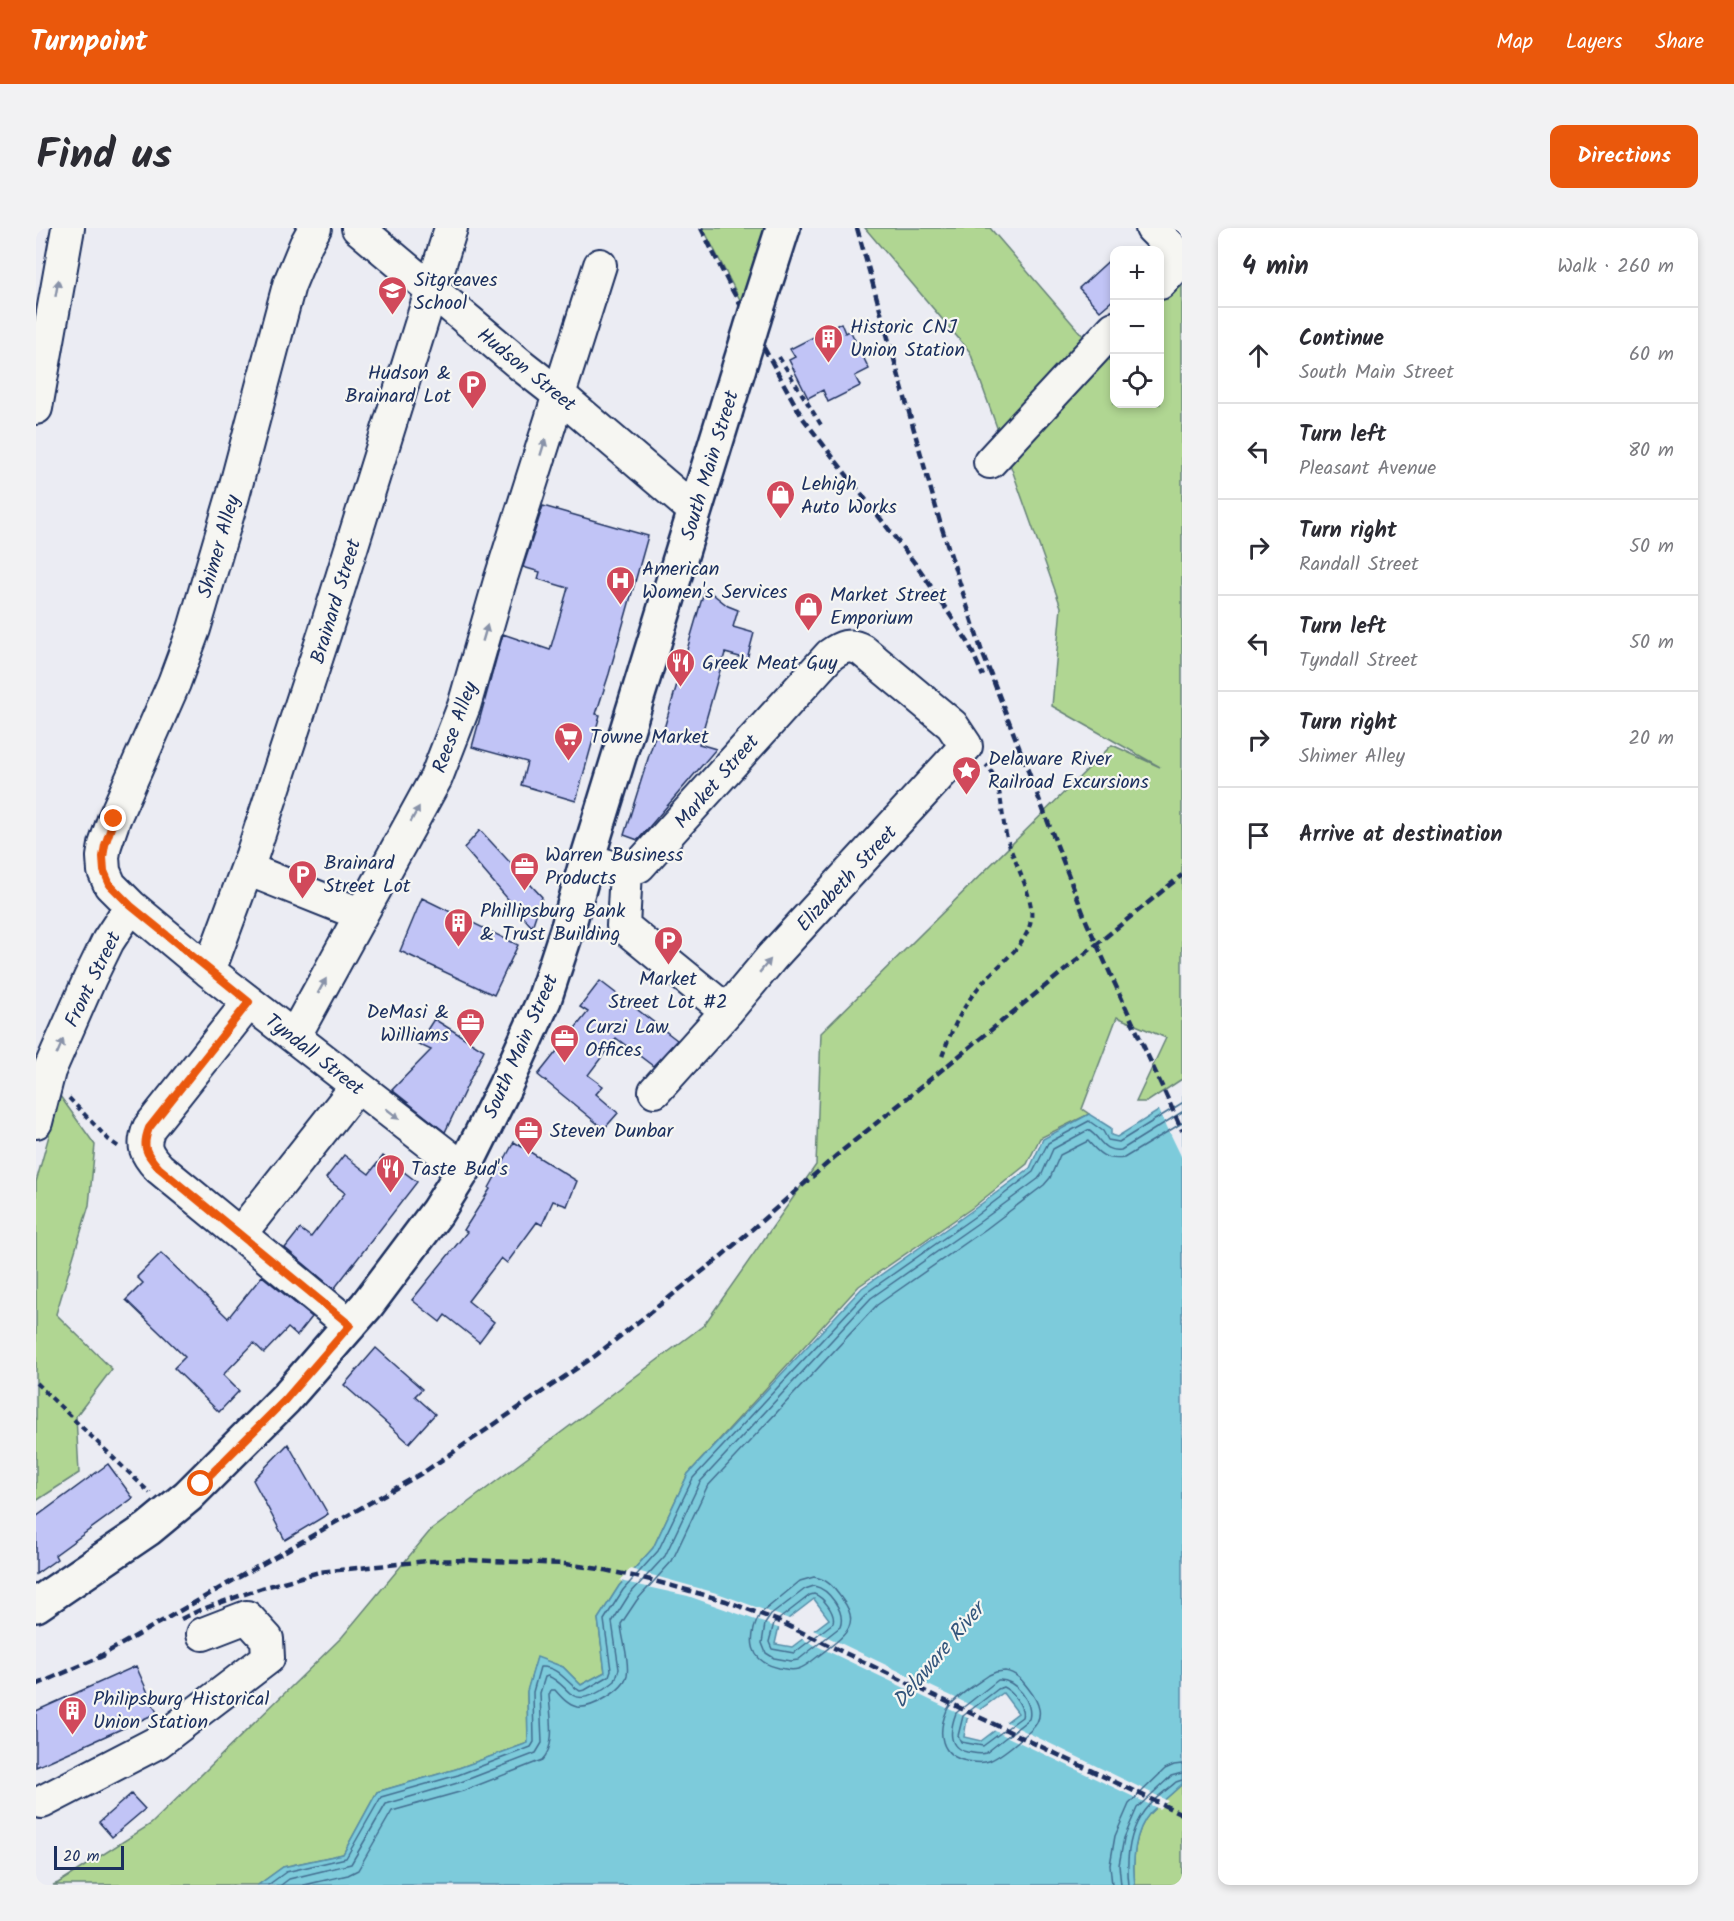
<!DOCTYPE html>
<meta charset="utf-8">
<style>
body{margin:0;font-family:Kalam,sans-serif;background:#f2f2f3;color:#2b2b33}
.controls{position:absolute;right:18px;top:18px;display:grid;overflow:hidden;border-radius:12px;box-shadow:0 3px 9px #0003}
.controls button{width:54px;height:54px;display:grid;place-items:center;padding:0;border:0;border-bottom:2px solid #e1e1e2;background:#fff;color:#2b2b33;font:30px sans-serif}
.scale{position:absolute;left:18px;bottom:15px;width:70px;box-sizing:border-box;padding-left:6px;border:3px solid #1b2f5e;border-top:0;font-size:16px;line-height:21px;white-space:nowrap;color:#1b2f5e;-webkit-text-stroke:4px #f6f6f2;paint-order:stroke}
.stop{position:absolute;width:18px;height:18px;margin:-14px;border:4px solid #ea580c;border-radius:50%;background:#fff}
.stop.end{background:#ea580c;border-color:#fff;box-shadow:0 2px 6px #0008}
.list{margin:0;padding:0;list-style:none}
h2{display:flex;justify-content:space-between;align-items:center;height:78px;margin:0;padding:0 24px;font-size:26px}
h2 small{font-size:20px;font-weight:400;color:#7c7c81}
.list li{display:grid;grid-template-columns:39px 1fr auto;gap:18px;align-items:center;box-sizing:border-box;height:96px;padding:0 24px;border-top:2px solid #e1e1e2}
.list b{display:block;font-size:22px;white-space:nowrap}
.list p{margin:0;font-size:20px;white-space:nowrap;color:#7c7c81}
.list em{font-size:20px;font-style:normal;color:#7c7c81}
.icon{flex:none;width:33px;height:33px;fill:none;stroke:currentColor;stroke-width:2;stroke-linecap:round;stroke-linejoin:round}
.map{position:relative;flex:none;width:1146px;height:1657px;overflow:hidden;border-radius:12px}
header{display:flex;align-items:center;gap:36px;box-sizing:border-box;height:84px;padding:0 30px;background:#ea580c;color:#fff}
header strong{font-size:28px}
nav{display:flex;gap:33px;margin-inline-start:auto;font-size:21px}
.intro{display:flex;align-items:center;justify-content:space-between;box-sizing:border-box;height:144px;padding:0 36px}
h1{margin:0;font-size:42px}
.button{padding:15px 27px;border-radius:12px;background:#ea580c;color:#fff;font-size:21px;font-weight:700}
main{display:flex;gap:36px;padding:0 36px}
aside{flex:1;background:#fff;border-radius:12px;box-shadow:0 3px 9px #0003}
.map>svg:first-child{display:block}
.green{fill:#b0d692;stroke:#668278;stroke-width:1.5}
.water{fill:#7dcbdb;stroke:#568da9;stroke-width:1.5;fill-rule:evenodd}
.pier{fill:#ebecf3}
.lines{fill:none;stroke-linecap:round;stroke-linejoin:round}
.shore{stroke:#426d90;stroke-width:1.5}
.building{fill:#c1c4f6;stroke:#1b2f5e;stroke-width:1.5}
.minor-casing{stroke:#1b2f5e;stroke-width:36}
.major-casing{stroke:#1b2f5e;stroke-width:38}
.path{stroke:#1b2f5e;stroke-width:4;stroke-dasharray:6 4.5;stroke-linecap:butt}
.minor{stroke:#f6f6f2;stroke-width:32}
.major{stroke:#f6f6f2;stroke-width:33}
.rail{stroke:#1b2f5e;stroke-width:4.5;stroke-dasharray:9 4.5;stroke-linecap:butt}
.major-bridge-casing{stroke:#1b2f5e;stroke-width:38;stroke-linecap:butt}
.major-bridge{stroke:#f6f6f2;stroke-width:33}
.oneway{fill:#8892a8}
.route{stroke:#ea580c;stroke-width:8}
.labels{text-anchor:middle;stroke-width:4.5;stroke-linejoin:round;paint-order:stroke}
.poi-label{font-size:20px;fill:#1b2f5e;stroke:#f6f6f2;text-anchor:start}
.street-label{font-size:20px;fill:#1b2f5e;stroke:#f6f6f2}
.water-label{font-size:21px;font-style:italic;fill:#34567d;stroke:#f6f6f2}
</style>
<header>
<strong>Turnpoint</strong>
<nav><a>Map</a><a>Layers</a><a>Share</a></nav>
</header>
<div class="intro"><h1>Find us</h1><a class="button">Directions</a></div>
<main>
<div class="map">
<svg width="1146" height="1657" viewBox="0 0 1146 1657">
<rect width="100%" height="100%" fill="#ebecf3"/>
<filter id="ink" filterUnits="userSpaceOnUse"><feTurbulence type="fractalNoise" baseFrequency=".0167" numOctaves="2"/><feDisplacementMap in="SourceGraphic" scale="12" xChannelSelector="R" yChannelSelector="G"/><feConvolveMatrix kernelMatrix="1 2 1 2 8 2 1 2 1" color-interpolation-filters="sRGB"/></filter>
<g filter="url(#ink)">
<!-- green -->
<path class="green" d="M667,0H750L712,87Z
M829,0H954L1060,123L1078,102V176H1124V53L1146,28V851L1111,874H1100L1130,810L1081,789L1046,881L1053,886L1004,910L991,936L936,980L823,1058L652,1246L617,1320L583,1358L562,1391L569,1444L545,1457L527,1439L501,1430L491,1464L492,1515L420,1541L341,1564L307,1626L247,1639L222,1657H17L22,1655L115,1596L306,1409L394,1303L668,1097L780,937L785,805L1076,517L1124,539L1016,478L1025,379L934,124Z
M24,868L59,917L53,977L20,1086L76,1141L40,1188L43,1245L0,1273V954Z
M1146,1556V1657H1099C1096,1634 1098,1603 1114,1585C1124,1575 1136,1566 1146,1556Z"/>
<!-- water -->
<path class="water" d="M1146,868V1556C1136,1566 1124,1575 1114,1585C1098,1603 1096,1634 1099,1657H222L247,1639L307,1626L341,1564L420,1541L492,1515L491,1463L501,1429L527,1439L545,1457L569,1444L562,1391L583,1358L617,1320L652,1246L826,1060L937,982L994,940L1007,911L1053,886L1075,900V907L1081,909ZM778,1371L793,1391L756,1419L739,1416L743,1398ZM967,1465L982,1485L945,1513L928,1509L931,1491Z"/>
<!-- pier -->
<path class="pier" d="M1146,865V930L1122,880Z
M594,1341L684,1366L756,1392L745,1401L652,1368L584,1353Z
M775,1401L848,1436L947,1483L936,1492L764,1410Z
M966,1492L1132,1573L1123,1581L955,1501Z"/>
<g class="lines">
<!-- shore -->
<path class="shore" d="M778,1349C792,1351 798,1360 806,1371C827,1398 806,1409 785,1426C778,1431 770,1439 762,1441C755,1443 750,1441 743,1440C713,1434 711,1411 724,1386L764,1353Z
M778,1358C793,1361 810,1384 804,1399L762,1432L755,1433L738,1430L730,1425L726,1415L729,1396L735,1387L769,1361Z
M778,1366C787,1369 800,1385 797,1395L758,1425L736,1421L733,1414L738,1395L774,1367Z
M969,1443C980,1445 985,1451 992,1460C1003,1474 1010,1489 994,1503C982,1513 968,1527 953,1533C946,1536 938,1534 931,1533C904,1528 901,1505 911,1482C917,1470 942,1455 953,1447L960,1444Z
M962,1452C979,1450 998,1475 993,1491L950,1525C944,1527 938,1525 931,1524C911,1520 914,1501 920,1485Z
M967,1459C976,1463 989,1479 986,1489L947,1518L925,1514L922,1508L927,1488L962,1461Z
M232,1657L250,1644L310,1630L345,1569L422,1547L495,1519L498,1514L497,1464L504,1439C523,1438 530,1455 544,1463L549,1462L573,1448L575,1442L568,1392L587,1362L622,1323L657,1250L830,1065L941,987L997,944L1012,915L1053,893L1067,903L1072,912L1083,914L1146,875
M245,1657L253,1651L315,1636L350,1576L425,1554L500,1525L506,1515L504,1465L509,1449L512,1448C522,1452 527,1459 535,1466C548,1476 569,1461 579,1453L583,1441L576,1394L593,1367L629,1328L664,1254L835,1070L945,993L1002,951L1006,946L1017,921L1052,902C1066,910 1065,924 1085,922L1146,884
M268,1657L312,1647L322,1642L356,1583L427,1563L506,1532C521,1517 514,1487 513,1467L515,1462H519C525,1469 532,1477 541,1479C556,1481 588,1462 591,1448C594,1432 586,1412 585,1396L601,1372L636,1333L671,1259L841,1077L950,1001L1008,957L1014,950L1024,927L1052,913C1062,925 1070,933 1088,930L1146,895
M1076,1657L1074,1637L1079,1608L1093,1576L1129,1541L1138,1537L1146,1536
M1085,1657L1083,1637L1088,1610L1101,1580L1135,1548L1146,1545
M1093,1657C1090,1632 1093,1604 1108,1583C1116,1572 1130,1563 1140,1554L1146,1552"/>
</g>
<!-- building -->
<path class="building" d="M1078,28V71L1064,83L1043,60Z
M805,95L809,105L814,102L833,141L819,148L824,158L792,174L787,162L772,170L753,132L759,129L754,121Z
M507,278L612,308L573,446L560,486L564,487L540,573L485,557L491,534L436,519L467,406L514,422L532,360L502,351L504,344L487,339Z
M669,360L692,378L702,382L697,399L718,405L711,431L689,425L663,516L680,521L602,612L588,607L621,502L627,504Z
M444,602L506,669L496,699L428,620Z
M386,670L482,717L458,767L364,723Z
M564,753L641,812L617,838L580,810L552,847L567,858L560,866L582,885L568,901L502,847L552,784L544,779Z
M398,791L448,822L409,904L356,862L395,822L382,816Z
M478,914L541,953L531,978L517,973L506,997L501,994L471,1035L465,1030L432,1073L458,1094L443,1114L409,1087L404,1094L376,1072L431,1004L428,1002L454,961L453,960Z
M308,927L333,946L347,928L381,954L298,1061L249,1020L264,1001L275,1009L309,965L290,950Z
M125,1025L192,1090L226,1048L276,1089L261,1108L252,1100L228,1125L218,1115L187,1147L203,1163L183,1184L138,1140L149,1129L90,1072L107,1055L101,1049Z
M340,1120L386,1161L379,1168L399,1186L373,1215L308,1157Z
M252,1216L292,1286L249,1312L217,1252Z
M72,1236L97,1270L19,1327L21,1331L0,1346V1289Z
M100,1438L121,1485L0,1539V1483Z
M95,1566L109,1581L76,1609L63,1594Z"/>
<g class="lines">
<defs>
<path id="minor" d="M279,0L270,16L253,57L197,268L158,401L138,455L78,591L69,617L67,629L68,643L74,657L95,678L173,743L428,941
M322,0L485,137L522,166L659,283
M1116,0L1146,30
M1124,55L1146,32
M0,180L32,0
M954,234L1078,100
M551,632L590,643L603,638L794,427C805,419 814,415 826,422L916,497L930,518L736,729L691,783L619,863
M211,641L324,686
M590,643L587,698L691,783
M173,743L216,627L289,404L415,0
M213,774L113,900C106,918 109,925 123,940L314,1097
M258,809L400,550L428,478L464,353L564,37
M0,894L13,843L54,750L72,713L95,678
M204,1006L321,858
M6,1574L122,1514L232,1430L231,1411L211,1389L167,1406"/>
<path id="major" d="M721,81L747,0
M0,1377L112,1301L152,1268L249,1171L331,1077L401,984L428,941L470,856L508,772L532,699L551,632L689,185"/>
</defs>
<!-- minor casing -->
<use href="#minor" class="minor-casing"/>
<!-- major casing -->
<use href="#major" class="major-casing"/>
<!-- path -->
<path class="path" d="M743,129L787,200
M906,828C915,804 925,781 942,760C961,735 1000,715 995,679C991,655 978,634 971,610C964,587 968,555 950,537
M33,870L73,912L83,919
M0,1155L114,1265"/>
<!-- minor -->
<use href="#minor" class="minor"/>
<!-- major -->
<use href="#major" class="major"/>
<!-- rail -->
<path class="rail" d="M665,0L694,58L766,189L884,342L932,414L947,448
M821,0L904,294L945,421L1051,695L1146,902
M145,1391L164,1382L226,1360L283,1344L391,1333L432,1332L529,1336L564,1341L615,1352L690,1373L740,1392L1146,1586
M61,1430L388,1244L559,1128L682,1031L801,927L1146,647
M0,1457L69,1427"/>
<defs>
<path id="major-bridge" d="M689,185L721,81"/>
</defs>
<!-- major-bridge casing -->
<use href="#major-bridge" class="major-bridge-casing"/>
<!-- major-bridge -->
<use href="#major-bridge" class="major-bridge"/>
</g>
<!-- one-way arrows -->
<defs><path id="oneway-solid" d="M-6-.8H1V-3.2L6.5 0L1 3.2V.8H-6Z" transform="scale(1.5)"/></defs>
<g class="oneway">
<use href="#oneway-solid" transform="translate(21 60) rotate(-80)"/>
<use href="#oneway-solid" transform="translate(507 219) rotate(-73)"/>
<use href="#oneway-solid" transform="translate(449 405) rotate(-74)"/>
<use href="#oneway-solid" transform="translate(379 586) rotate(-61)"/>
<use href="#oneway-solid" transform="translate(729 738) rotate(-50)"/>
<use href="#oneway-solid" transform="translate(286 758) rotate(-61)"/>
<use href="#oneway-solid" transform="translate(24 819) rotate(-67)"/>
<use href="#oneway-solid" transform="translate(357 886) rotate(38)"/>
</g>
</g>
<g class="lines" filter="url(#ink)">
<!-- route -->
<path class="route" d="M78,591L69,617L67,629L68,643L74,657L95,678L213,774L113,900C106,918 109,925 123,940L314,1097L249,1172L165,1256"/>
</g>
<!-- icons -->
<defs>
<symbol id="school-pin" viewBox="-11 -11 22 30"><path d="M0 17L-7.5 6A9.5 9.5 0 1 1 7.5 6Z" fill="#d1495b" stroke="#f6f6f2"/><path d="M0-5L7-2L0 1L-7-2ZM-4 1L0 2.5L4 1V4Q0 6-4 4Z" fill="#fff"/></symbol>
<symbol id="building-pin" viewBox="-11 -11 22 30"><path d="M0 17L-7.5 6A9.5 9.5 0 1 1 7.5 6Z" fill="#d1495b" stroke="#f6f6f2"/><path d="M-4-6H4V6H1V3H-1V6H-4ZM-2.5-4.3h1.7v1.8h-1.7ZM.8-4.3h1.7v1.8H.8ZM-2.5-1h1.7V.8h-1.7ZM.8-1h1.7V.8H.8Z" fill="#fff"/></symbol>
<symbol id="parking-pin" viewBox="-11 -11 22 30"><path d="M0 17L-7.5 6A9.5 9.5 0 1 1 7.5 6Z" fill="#d1495b" stroke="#f6f6f2"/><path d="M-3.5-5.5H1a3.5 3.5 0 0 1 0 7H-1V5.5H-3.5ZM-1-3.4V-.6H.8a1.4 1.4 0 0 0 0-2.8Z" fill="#fff"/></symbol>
<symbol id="shop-pin" viewBox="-11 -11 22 30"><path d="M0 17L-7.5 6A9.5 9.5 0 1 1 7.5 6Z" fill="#d1495b" stroke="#f6f6f2"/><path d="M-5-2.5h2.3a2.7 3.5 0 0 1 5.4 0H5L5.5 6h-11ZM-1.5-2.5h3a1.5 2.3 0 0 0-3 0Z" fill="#fff"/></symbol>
<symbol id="hospital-pin" viewBox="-11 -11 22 30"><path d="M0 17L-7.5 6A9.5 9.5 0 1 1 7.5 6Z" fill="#d1495b" stroke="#f6f6f2"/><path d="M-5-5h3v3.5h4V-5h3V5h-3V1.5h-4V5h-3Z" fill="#fff"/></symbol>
<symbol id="restaurant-pin" viewBox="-11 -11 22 30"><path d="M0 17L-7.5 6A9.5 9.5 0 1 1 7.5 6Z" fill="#d1495b" stroke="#f6f6f2"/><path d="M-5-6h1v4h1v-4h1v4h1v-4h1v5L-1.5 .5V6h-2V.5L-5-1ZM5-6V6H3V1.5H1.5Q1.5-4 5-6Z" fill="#fff"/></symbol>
<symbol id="supermarket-pin" viewBox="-11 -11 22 30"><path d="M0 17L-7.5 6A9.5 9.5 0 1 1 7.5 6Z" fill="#d1495b" stroke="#f6f6f2"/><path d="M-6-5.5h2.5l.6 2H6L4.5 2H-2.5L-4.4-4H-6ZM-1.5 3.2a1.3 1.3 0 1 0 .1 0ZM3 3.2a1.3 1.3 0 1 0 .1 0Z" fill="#fff"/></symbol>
<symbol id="sight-pin" viewBox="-11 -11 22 30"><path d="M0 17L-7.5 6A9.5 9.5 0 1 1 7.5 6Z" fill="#d1495b" stroke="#f6f6f2"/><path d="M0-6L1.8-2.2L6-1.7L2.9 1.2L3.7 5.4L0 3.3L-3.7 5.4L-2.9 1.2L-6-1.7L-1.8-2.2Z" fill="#fff"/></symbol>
<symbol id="office-pin" viewBox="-11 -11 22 30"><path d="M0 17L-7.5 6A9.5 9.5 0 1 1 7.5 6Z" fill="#d1495b" stroke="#f6f6f2"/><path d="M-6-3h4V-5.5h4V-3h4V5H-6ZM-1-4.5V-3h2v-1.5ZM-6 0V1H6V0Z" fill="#fff"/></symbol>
</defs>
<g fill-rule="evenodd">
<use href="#school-pin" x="340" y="46" width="33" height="45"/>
<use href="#building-pin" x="776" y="94" width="33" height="45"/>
<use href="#parking-pin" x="420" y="140" width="33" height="45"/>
<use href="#shop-pin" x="728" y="250" width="33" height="45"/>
<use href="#hospital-pin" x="568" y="336" width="33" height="45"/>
<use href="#shop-pin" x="756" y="362" width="33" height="45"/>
<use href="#restaurant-pin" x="628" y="418" width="33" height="45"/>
<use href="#supermarket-pin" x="516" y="492" width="33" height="45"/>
<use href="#sight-pin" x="914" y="526" width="33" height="45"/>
<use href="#office-pin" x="472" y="622" width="33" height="45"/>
<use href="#parking-pin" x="250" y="630" width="33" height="45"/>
<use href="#building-pin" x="406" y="678" width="33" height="45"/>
<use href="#parking-pin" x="616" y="696" width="33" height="45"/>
<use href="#office-pin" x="418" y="778" width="33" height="45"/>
<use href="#office-pin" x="512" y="794" width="33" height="45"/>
<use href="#office-pin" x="476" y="886" width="33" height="45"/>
<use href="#restaurant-pin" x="338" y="924" width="33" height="45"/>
<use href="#building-pin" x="20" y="1466" width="33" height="45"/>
</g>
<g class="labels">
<!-- poi labels -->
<g class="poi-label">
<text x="378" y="58">Sitgreaves<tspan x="378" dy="23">School</tspan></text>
<text x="814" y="105">Historic CNJ<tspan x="814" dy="23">Union Station</tspan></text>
<text x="415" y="151" text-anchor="end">Hudson &amp;<tspan x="415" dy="23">Brainard Lot</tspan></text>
<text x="765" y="262">Lehigh<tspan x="765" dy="23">Auto Works</tspan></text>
<text x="606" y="347">American<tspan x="606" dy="23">Women's Services</tspan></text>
<text x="794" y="373">Market Street<tspan x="794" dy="23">Emporium</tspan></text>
<text x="666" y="441">Greek Meat Guy</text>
<text x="554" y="515">Towne Market</text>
<text x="952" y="537">Delaware River<tspan x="952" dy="23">Railroad Excursions</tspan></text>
<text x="509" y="633">Warren Business<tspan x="509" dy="23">Products</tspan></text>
<text x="288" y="641">Brainard<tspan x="288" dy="23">Street Lot</tspan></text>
<text x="444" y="689">Phillipsburg Bank<tspan x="444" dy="23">&amp; Trust Building</tspan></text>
<text x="632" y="757" text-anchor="middle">Market<tspan x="632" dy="23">Street Lot #2</tspan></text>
<text x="413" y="790" text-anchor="end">DeMasi &amp;<tspan x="413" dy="23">Williams</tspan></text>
<text x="549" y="805">Curzi Law<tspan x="549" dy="23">Offices</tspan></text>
<text x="514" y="909">Steven Dunbar</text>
<text x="375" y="947">Taste Bud's</text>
<text x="57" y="1477">Philipsburg Historical<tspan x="57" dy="23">Union Station</tspan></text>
</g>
<!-- street labels -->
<g class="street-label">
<text transform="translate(491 141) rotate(39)" y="7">Hudson Street</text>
<text transform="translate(673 237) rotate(-73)" y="7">South Main Street</text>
<text transform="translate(182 318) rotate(-74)" y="7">Shimer Alley</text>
<text transform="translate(299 373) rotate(-73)" y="7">Brainard Street</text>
<text transform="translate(418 499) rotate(-70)" y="7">Reese Alley</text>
<text transform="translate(680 553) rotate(-49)" y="7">Market Street</text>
<text transform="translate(810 650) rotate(-47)" y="7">Elizabeth Street</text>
<text transform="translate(56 751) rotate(-64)" y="7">Front Street</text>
<text transform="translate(484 818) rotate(-66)" y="7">South Main Street</text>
<text transform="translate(279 826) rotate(38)" y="7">Tyndall Street</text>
</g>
<!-- water labels -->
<g class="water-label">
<text transform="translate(902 1427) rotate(-50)" y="7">Delaware River</text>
</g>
</g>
</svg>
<div class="controls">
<button>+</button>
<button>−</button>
<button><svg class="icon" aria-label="locate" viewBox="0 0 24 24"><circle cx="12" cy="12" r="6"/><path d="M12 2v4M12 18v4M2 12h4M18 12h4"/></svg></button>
</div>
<div class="scale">20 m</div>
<div class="stop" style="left:165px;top:1256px"></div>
<div class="stop end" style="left:78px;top:591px"></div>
</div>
<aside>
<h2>4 min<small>Walk · 260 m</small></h2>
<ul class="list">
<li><svg class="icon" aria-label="ahead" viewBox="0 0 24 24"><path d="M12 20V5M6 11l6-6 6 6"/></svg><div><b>Continue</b><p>South Main Street</p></div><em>60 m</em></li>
<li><svg class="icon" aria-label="left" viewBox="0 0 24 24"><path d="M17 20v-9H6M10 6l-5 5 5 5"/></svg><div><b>Turn left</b><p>Pleasant Avenue</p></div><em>80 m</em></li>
<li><svg class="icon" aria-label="right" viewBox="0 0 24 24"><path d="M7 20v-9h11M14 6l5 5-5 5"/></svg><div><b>Turn right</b><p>Randall Street</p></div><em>50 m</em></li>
<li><svg class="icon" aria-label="left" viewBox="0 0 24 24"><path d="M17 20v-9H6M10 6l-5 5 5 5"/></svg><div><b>Turn left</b><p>Tyndall Street</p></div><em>50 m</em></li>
<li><svg class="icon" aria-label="right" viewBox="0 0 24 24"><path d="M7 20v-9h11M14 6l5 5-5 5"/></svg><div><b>Turn right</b><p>Shimer Alley</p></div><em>20 m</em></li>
<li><svg class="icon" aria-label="arrive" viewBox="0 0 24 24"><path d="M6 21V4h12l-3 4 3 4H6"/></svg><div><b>Arrive at destination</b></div></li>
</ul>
</aside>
</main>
